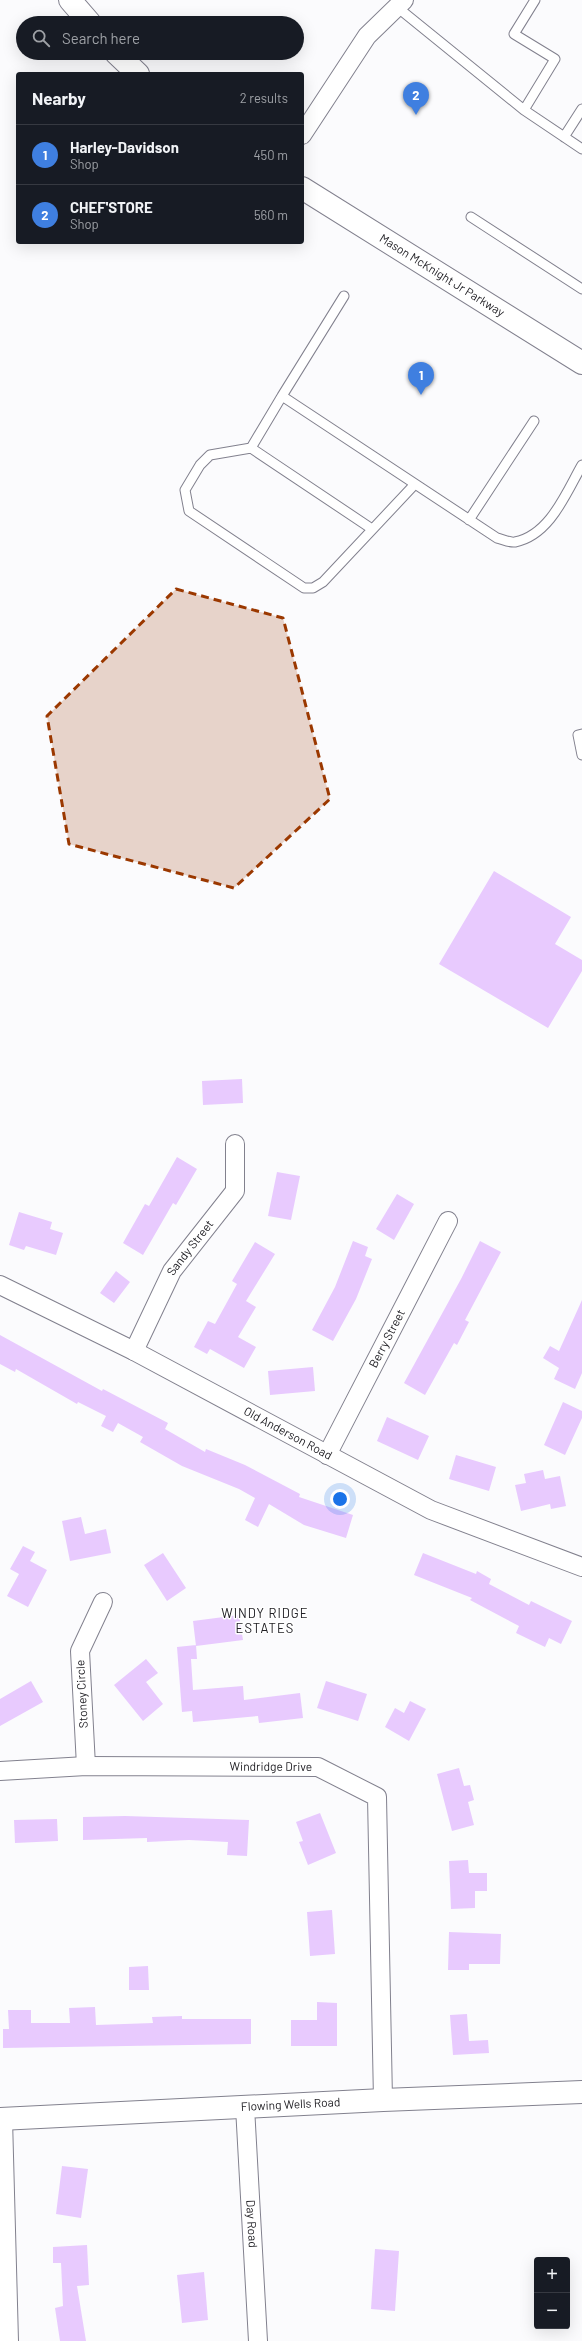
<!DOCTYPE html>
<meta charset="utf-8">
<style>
body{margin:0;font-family:Barlow,sans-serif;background:#242831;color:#f1f3f6}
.controls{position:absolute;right:12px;bottom:12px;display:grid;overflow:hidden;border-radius:4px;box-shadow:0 4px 16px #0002}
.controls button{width:36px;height:36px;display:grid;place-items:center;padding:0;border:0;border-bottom:1px solid #363941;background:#171b24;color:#f1f3f6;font:20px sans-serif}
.you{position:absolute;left:340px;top:1499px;width:14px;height:14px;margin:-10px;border:3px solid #fff;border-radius:50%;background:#1a73e8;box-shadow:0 0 0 6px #1a73e833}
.badge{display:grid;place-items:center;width:26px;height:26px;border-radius:50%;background:#b45309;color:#fff;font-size:13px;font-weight:700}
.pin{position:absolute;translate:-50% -33px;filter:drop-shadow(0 1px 2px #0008)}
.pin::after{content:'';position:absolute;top:21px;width:14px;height:12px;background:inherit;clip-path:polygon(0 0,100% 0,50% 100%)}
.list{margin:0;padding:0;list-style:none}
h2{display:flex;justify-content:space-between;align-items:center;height:52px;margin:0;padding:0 16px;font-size:17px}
h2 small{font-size:13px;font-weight:400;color:#9ea1a6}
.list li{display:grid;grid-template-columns:26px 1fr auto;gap:12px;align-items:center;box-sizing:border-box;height:60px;padding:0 16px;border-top:1px solid #363941}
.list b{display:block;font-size:15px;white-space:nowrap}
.list p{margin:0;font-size:13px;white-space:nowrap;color:#9ea1a6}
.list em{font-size:13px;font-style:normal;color:#9ea1a6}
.icon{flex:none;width:22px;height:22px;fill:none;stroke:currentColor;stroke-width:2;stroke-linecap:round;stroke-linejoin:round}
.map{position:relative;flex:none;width:582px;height:2341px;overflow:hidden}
.search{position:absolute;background:#171b24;box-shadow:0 4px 16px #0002;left:16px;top:16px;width:288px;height:44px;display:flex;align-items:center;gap:10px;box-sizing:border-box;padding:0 14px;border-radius:22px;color:#9ea1a6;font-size:15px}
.panel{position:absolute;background:#171b24;box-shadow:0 4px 16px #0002;left:16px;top:72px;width:288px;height:172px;border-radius:4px}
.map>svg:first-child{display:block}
.building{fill:#e8cafe}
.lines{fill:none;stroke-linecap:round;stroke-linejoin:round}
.service-casing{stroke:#82818e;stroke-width:11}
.minor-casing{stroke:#82818e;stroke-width:20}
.secondary-casing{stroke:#82818e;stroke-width:24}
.service{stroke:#fff;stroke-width:9}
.minor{stroke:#fff;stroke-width:18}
.secondary{stroke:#fff;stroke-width:22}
.marked{fill:#9b3800;fill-opacity:0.2;stroke:#9b3800;stroke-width:3;stroke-dasharray:8 5;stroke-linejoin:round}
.labels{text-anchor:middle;stroke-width:3;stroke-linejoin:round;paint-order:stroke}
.street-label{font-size:12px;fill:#212025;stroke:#fff}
.neighbourhood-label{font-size:13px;letter-spacing:1px;fill:#212025;stroke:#fff}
</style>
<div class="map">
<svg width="582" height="2341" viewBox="0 0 582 2341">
<rect width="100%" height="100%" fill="#fbfbfd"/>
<!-- building -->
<path class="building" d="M494,871L571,917L555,944L582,960V971L548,1028L439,964Z
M242,1079L243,1103L203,1105L202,1081Z
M177,1157L197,1169L176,1205L173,1203L143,1255L123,1243L145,1204L149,1206Z
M277,1172L300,1176L291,1220L268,1216Z
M397,1194L414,1204L394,1240L376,1229Z
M19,1212L52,1222L50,1229L63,1233L56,1255L26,1246L24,1250L9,1245Z
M353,1241L368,1247L365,1256L372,1259L356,1299L333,1341L312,1330L335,1287Z
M480,1241L501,1252L465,1320L469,1322L457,1345L454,1343L425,1395L404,1383L461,1279Z
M255,1242L275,1254L246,1301L256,1307L238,1337L256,1347L244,1368L210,1349L207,1354L194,1347L208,1321L215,1324L237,1284L232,1281Z
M116,1271L130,1282L114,1303L100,1293Z
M582,1300V1373L575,1389L554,1379L559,1368L543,1358L550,1346L559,1351Z
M0,1335L102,1391L103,1389L168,1423L165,1429L205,1452L206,1449L245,1465L300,1494L299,1497L353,1515L346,1538L304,1525L269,1504L258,1527L245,1520L255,1498L239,1489L182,1466L140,1442L143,1437L118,1423L113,1432L101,1426L106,1416L78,1402L77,1404L16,1369L15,1372L0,1364Z
M313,1367L315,1391L270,1395L268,1371Z
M563,1402L582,1411V1418L565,1455L544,1445Z
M387,1417L429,1436L418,1460L377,1441Z
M456,1455L496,1467L489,1491L449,1479Z
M543,1470L545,1479L560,1476L566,1506L551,1509L550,1504L521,1511L515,1485L526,1483L524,1474Z
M81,1517L85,1534L106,1529L111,1553L70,1561L62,1521Z
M23,1546L35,1552L30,1561L47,1570L28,1607L7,1596L19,1574L10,1569Z
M163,1553L186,1588L167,1601L144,1565Z
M423,1553L476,1574L477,1571L491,1579L489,1584L529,1605L531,1601L572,1621L561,1644L549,1638L545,1647L516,1633L519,1626L470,1600L472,1598L414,1575Z
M239,1615L243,1640L196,1646L193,1621Z
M196,1645L197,1659H191L193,1690L243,1686L244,1700L300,1693L303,1718L259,1723L258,1716L193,1722L192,1711L182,1712L177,1647Z
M146,1659L158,1673L146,1682L163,1704L143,1721L114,1685Z
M31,1681L43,1702L0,1726V1699Z
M326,1681L367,1694L358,1721L317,1708Z
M410,1701L426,1709L409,1741L385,1727L395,1708L404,1713Z
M459,1768L464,1786L470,1785L474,1800L468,1802L474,1825L452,1831L437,1774Z
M320,1813L336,1853L308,1865L299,1842L303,1841L296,1822Z
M125,1816L249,1820L247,1856L227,1855L228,1842L189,1840L147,1842V1838L83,1840V1817Z
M57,1819L58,1841L15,1843L14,1820Z
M468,1860L469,1873H487V1891H475V1908L451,1909L449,1861Z
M332,1910L335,1954L310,1956L307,1912Z
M449,1932L501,1934L500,1964H469V1970H448Z
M148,1966L149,1990H129V1967Z
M317,2002L337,2003V2046H291V2020H317Z
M95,2007L96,2025L153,2023L152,2017L182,2016V2019H251V2044L3,2048V2029H9L8,2010H31V2023H70L69,2008Z
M467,2014L469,2041L488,2040L489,2053L453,2055L450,2015Z
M62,2166L88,2169L81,2218L56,2214Z
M87,2245L89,2285L77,2286L86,2341H60L55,2308L63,2306L61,2263H53V2247Z
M375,2249L399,2251L395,2311L371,2309Z
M204,2272L208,2320L182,2323L177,2275Z"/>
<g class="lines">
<defs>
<path id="service" d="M397,7L524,110L582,149
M524,110L555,59L514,34L535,0
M564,137L582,109
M471,217L582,289
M344,296L282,396L497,538C502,539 510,543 515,542C550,535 566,493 582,465
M282,396L251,448L210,455L200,465L185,490L189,511L304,588H313L323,582L415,484
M251,448L372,529
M469,520L534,421
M582,734L578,735L582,755"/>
<g id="minor">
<path d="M302,135L367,36L404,0"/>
<path id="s1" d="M0,1285L134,1351L431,1510L582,1567"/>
<path id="s2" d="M134,1351L172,1271L235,1191V1144"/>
<path id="s3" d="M327,1455L448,1221"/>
<path d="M86,1766L80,1651L103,1602"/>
<path id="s4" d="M0,1771L86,1766L318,1767L377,1797L383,2100"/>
<path id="s5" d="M245,2107L258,2341"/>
<path d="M3,2119L9,2341"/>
</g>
<g id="secondary">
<path d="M70,0L90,23"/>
<path d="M116,53L138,74"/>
<path id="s6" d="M302,188L582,363"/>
<path id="s7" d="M0,2119L383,2100L582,2092"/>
</g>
</defs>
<!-- service casing -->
<use href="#service" class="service-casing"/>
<!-- minor casing -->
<use href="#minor" class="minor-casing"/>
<!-- secondary casing -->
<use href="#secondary" class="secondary-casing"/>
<!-- service -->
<use href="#service" class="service"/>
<!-- minor -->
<use href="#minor" class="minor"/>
<!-- secondary -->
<use href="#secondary" class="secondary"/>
</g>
<!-- marked area -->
<path class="marked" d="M176,589L283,618L330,799L234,888L69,844L47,716Z"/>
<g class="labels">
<!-- street labels -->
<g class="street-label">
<text dy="4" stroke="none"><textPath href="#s6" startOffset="165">Mason McKnight Jr Parkway</textPath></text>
<text dy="4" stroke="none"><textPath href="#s2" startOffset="118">Sandy Street</textPath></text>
<text dy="4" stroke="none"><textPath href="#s3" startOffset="131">Berry Street</textPath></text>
<text dy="4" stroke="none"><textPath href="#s1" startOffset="324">Old Anderson Road</textPath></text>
<text transform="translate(82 1694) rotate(-93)" y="4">Stoney Circle</text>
<text dy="4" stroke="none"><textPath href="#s4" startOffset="271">Windridge Drive</textPath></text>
<text dy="4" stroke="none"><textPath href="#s7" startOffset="291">Flowing Wells Road</textPath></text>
<text dy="4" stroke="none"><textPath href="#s5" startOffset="117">Day Road</textPath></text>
</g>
<!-- neighbourhood labels -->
<g class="neighbourhood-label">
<text x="265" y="1618">WINDY RIDGE<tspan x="265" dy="15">ESTATES</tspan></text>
</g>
</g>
</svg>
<div class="controls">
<button>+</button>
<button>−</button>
</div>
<div class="you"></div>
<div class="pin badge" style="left:421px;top:395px;background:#3f7fe0">1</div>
<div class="pin badge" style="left:416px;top:115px;background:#3f7fe0">2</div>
<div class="search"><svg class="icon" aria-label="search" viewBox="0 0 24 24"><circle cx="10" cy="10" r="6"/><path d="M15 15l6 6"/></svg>Search here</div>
<section class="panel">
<h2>Nearby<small>2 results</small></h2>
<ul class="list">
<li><span class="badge" style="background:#3f7fe0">1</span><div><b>Harley-Davidson</b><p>Shop</p></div><em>450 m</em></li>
<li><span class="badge" style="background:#3f7fe0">2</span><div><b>CHEF'STORE</b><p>Shop</p></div><em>560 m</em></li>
</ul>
</section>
</div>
